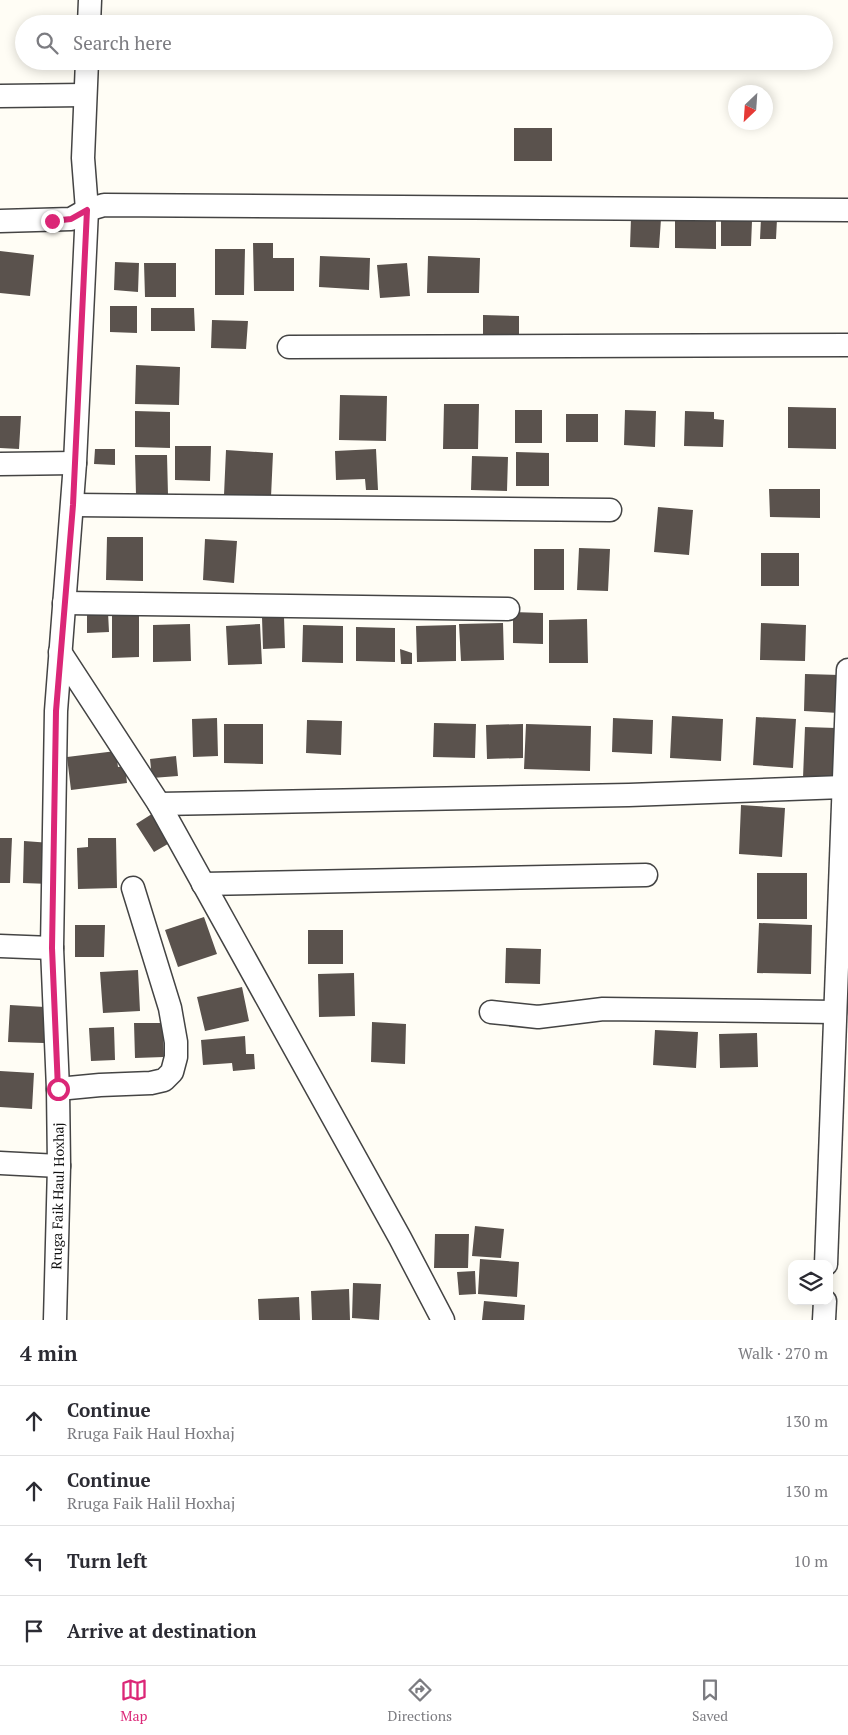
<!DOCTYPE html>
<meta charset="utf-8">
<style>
body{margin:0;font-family:"PT Serif",serif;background:#f2f2f3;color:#2b2b33}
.controls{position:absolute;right:15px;bottom:15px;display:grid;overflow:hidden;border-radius:10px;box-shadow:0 2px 12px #0003}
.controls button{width:45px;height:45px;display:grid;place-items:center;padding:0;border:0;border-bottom:1px solid #e1e1e2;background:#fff;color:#2b2b33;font:25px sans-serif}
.compass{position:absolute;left:728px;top:85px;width:45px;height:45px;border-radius:50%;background:#fff;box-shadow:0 2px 12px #0003;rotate:205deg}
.stop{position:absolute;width:15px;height:15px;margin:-11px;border:4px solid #db2777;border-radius:50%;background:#fff}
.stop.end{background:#db2777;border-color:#fff;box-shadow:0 1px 5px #0008}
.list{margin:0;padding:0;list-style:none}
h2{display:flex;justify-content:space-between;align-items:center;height:65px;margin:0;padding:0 20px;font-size:21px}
h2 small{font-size:16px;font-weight:400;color:#7c7c81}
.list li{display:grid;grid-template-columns:32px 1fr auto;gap:15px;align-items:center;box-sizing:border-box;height:70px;padding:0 20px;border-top:1px solid #e1e1e2}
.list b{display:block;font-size:19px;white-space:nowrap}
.list p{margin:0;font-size:16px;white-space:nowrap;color:#7c7c81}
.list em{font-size:16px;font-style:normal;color:#7c7c81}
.icon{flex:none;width:28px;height:28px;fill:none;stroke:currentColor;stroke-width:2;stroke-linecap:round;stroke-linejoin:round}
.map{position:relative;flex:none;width:848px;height:1320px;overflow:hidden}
.search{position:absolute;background:#fff;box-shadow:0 2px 12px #0003;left:15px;right:15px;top:15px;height:55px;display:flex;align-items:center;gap:12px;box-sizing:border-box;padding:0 18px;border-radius:28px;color:#7c7c81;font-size:19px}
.sheet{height:345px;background:#fff}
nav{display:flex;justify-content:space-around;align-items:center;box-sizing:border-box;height:70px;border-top:1px solid #e1e1e2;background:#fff;font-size:14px;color:#7c7c81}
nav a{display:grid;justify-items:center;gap:2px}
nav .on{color:#db2777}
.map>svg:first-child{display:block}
.building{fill:#5a524d}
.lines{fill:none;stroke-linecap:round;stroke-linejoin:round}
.minor-casing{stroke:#444;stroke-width:25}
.minor{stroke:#fff;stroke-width:22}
.route{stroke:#db2777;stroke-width:6}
.labels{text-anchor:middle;stroke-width:5;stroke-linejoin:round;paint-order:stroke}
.street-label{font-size:14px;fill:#111;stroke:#fff}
</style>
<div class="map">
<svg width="848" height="1320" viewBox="0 0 848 1320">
<rect width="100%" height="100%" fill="#fffdf5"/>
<!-- building -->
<path class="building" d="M514,128H552V161H514Z
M631,218L661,219L659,248L630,247Z
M761,218L777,219L776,239H760Z
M675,219L716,220V249L675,248Z
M721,220L752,221L751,246H721Z
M253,243H273V258H294V291H254Z
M215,249H245L244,295H215Z
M0,251L34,255L30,296L0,293Z
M320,256L370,258L369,290L319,287Z
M428,256L480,258L479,293H427Z
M115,262L139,263L138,292L114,290Z
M144,263H176V297H145Z
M407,263L410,296L380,298L377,265Z
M110,306H137V333L110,332Z
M151,308H194L195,331H151Z
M483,315L519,316V339L483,338Z
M212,320L248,321L246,349L211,348Z
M136,365L180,367L179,405L135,404Z
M340,395L387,396L386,441L339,440Z
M444,404H479L478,449H443Z
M788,407L836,408V449L788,448Z
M515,410H542V443H515Z
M625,410L656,411L655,447L624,445Z
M135,411L170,412V448L135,447Z
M685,411L714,412V419L724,420L723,447L684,446Z
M566,414H598V442H566Z
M0,416H21L19,449L0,448Z
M175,446H211L210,481L175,480Z
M95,449H115V465L94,464Z
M376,449L378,490H366L365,479L336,480L335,451Z
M226,450L273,453L271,497L224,495Z
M516,452L549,453V486H516Z
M135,455H167L168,495H136Z
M472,456L508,457L507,491L471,490Z
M769,489H820V518L770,517Z
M658,507L693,510L689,555L654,552Z
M107,537H143V581L106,580Z
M205,539L237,541L234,583L203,580Z
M579,548L610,549L608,591L577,590Z
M534,549H564V590H534Z
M761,553H799V586H761Z
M87,612H108L109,632L87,633Z
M513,612L543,613V644L513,643Z
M139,615V657L112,658V616Z
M262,617H284L285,648L263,649Z
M587,619L588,663H549V620Z
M503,623L504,660L461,661L459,624Z
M761,623L806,625L805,661L760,660Z
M190,624L191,661L153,662V625Z
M260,624L262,664L228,665L226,626Z
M303,625L343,626V663L302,662Z
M456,625V661L417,662L416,626Z
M356,627L395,628V662L356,661Z
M400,649L412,653V664H401Z
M805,674L840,675L839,713L804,711Z
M672,716L723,719L721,761L670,758Z
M756,717L796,719L793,768L753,765Z
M217,718L218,756L193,757L192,719Z
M613,718L653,720L652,754L612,752Z
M307,720L342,721L341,755L306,753Z
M434,723L476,724L475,758L433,757Z
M224,724H263V764L224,763Z
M523,724V758L487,759L486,725Z
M526,724L591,726L590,771L524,769Z
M805,727L836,728L835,780L803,778Z
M116,751L118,767L125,766L127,783L71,790L67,757Z
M176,756L178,776L152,778L150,759Z
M741,805L785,808L782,857L739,854Z
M155,812L173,841L154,852L136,824Z
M0,838H12L10,883H0Z
M88,838H116L117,888L78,889L77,848L88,847Z
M24,841L51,843L50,884L23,883Z
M757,873H807V919H757Z
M204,917L217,954L178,967L165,930Z
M759,923L812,925L811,974L757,973Z
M75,925H105L104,957H75Z
M308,930H343V964H308Z
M506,948L541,949L540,984L505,983Z
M138,970L140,1011L103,1013L100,972Z
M354,973L355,1016L319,1017L318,974Z
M242,987L249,1021L205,1031L197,997Z
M10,1005L45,1007L44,1043L8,1042Z
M372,1022L406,1024L405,1064L371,1062Z
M134,1023H163L164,1057L135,1058Z
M114,1027L115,1060L91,1061L89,1028Z
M655,1030L698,1032L696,1068L653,1065Z
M757,1033L758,1067L720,1068L719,1034Z
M245,1036L246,1054H254L255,1069L233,1071L232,1063L203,1065L201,1040Z
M0,1071L34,1073L32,1109L0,1107Z
M475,1226L504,1229L501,1258L472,1256Z
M435,1234H469L468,1268H434Z
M480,1259L519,1262L517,1297L478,1294Z
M475,1271L476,1294L459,1295L457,1272Z
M353,1283L381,1284L379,1320L352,1318Z
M349,1289L350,1320H312L311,1291Z
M299,1297L300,1320H259L258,1299Z
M484,1301L525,1305L524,1320H482Z"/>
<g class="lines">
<defs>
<g id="minor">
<path d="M89,24L90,0"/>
<path d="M0,96L85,95"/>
<path d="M0,221L71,219L87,210L104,205L848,210"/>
<path d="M289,347L848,345"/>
<path d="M0,464L75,463"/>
<path d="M73,505L610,510"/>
<path d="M64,603L508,609"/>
<path d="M60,652L159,804L400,1238L443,1320"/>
<path d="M159,804L629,795L843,787"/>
<path d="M203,884L646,875"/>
<path d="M0,946L52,948"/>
<path d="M491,1012L538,1017L603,1009L835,1012"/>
<path d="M58,1089L100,1085L151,1083L164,1080L172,1072L176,1057V1042L170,1008L133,888"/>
<path d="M0,1163L59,1166"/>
<path d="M826,1264L848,670"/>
<path id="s1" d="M55,1320L59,1166L58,1089L52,948L56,711L75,463L87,210L83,158L87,61"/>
<path d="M824,1320L825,1301"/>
</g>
</defs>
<!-- minor casing -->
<use href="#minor" class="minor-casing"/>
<!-- minor -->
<use href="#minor" class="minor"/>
</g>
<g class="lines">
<!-- route -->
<path class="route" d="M52,221L71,219L87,210L73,505L56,711L52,948L58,1089"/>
</g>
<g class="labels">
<!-- street labels -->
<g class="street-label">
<text dy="5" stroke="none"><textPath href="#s1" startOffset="124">Rruga Faik Haul Hoxhaj</textPath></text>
</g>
</g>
</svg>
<div class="controls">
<button><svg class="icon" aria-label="layers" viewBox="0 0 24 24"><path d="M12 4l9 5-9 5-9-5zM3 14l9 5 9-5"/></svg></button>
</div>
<svg class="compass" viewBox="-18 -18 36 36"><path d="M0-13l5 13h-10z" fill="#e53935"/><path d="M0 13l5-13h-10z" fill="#7c7c81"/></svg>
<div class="stop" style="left:58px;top:1089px"></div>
<div class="stop end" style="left:52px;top:221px"></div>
<div class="search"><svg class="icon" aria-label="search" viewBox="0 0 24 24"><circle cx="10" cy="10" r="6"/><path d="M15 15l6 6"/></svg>Search here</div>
</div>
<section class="sheet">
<h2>4 min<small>Walk · 270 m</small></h2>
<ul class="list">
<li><svg class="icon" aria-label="ahead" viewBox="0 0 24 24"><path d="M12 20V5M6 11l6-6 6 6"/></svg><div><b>Continue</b><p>Rruga Faik Haul Hoxhaj</p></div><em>130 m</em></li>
<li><svg class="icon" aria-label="ahead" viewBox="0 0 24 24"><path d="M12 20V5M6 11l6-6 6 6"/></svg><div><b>Continue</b><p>Rruga Faik Halil Hoxhaj</p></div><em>130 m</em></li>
<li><svg class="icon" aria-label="left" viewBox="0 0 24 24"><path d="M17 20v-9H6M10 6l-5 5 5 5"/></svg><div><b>Turn left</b></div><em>10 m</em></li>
<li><svg class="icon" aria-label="arrive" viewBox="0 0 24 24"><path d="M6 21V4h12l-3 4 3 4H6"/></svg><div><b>Arrive at destination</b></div></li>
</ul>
</section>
<nav>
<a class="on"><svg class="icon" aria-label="map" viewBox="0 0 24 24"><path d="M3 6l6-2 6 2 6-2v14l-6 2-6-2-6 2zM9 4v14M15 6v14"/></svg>Map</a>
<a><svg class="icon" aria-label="directions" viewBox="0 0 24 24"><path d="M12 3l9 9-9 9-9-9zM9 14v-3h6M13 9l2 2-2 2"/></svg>Directions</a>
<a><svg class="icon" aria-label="saved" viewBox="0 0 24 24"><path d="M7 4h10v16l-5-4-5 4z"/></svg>Saved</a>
</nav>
